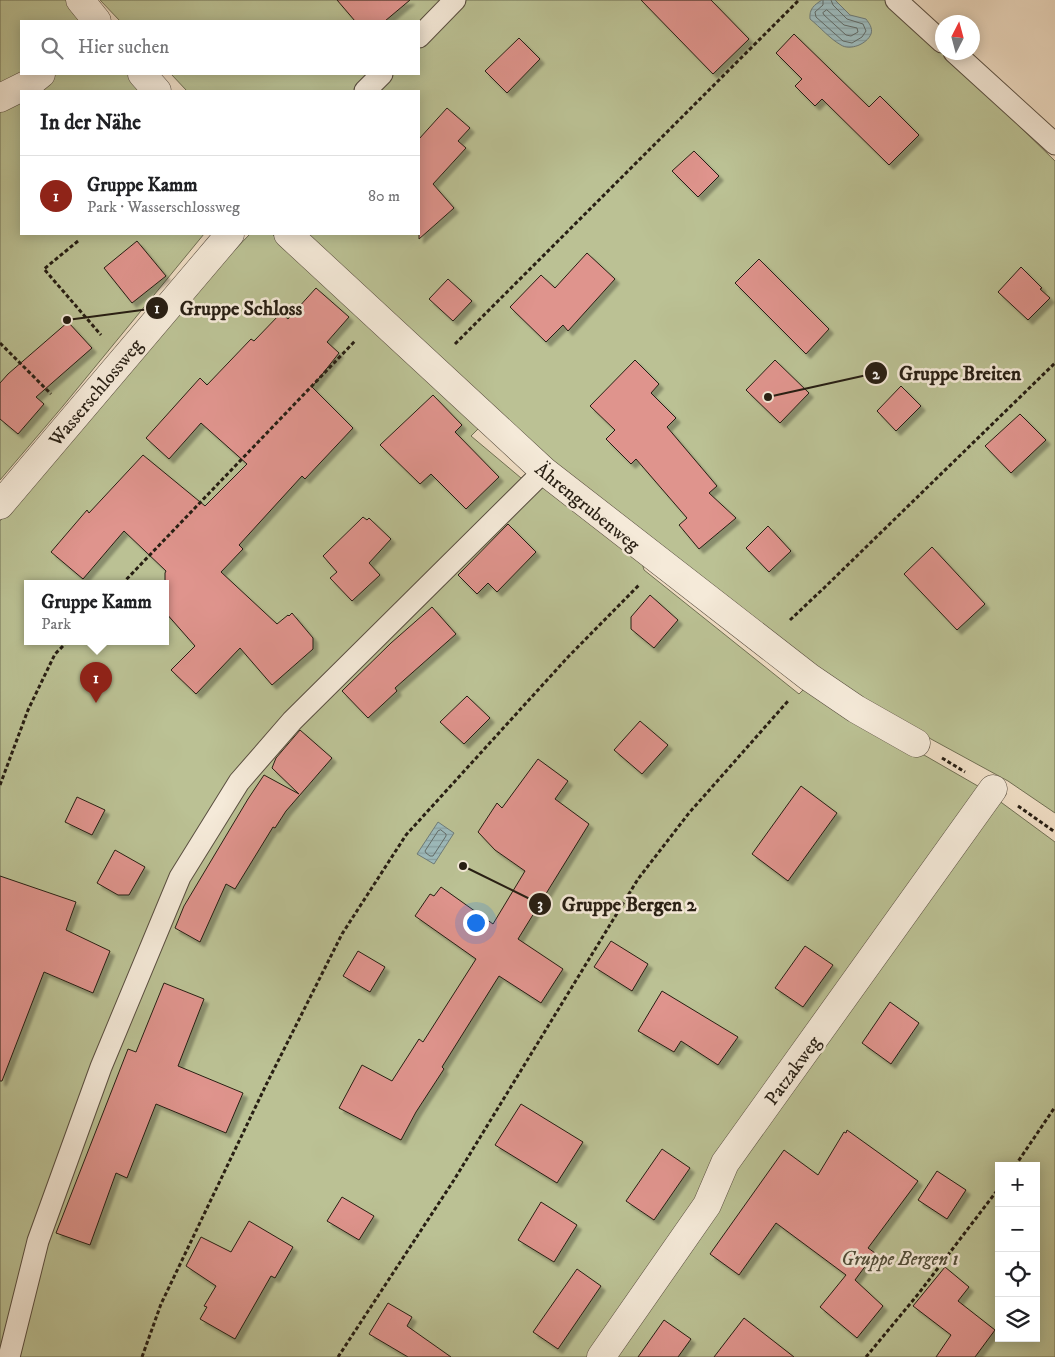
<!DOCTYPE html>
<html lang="de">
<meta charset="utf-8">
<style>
body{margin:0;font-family:"IM FELL DW Pica",serif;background:#f6f6f6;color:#202124}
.controls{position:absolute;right:15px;bottom:15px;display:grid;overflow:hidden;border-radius:0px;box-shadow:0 2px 12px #0003}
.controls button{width:45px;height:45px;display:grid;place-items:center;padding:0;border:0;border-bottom:1px solid #e0e0e0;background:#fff;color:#202124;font:25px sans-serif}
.compass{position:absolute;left:935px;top:15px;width:45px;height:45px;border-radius:50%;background:#fff;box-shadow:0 2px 12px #0003;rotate:6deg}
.you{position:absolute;left:475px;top:922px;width:18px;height:18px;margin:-12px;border:4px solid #fff;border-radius:50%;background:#1a73e8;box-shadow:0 0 0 8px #1a73e833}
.badge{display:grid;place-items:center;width:32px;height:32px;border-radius:50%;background:#8f2418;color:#fff;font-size:16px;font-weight:700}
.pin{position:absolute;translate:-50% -41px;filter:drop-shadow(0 1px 2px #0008)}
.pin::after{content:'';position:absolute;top:26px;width:18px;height:15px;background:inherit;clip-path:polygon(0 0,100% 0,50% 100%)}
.popup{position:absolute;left:24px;top:580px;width:145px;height:65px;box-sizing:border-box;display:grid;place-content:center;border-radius:0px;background:#fff;filter:drop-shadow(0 1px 4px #0005);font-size:16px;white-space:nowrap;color:#757577}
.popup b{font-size:19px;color:#202124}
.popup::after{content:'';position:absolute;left:50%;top:100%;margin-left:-10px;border:10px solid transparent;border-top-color:#fff}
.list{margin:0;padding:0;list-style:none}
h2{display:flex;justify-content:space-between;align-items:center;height:65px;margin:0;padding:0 20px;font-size:21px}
h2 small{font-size:16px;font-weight:400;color:#757577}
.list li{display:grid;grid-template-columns:32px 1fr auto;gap:15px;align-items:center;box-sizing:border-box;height:80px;padding:0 20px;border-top:1px solid #e0e0e0}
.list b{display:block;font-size:19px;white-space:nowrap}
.list p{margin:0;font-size:16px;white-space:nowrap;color:#757577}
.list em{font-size:16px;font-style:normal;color:#757577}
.icon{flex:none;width:28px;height:28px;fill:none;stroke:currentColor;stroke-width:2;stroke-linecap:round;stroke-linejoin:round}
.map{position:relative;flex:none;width:1055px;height:1357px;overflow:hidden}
.search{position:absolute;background:#fff;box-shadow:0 2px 12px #0003;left:20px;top:20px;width:400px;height:55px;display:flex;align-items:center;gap:12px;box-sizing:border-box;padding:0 18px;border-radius:0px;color:#757577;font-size:19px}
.panel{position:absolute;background:#fff;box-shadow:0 2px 12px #0003;left:20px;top:90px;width:400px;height:145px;border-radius:0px}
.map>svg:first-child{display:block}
.green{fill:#bbc194;stroke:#717054;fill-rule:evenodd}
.water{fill:url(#water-rules);stroke:#6e7c79}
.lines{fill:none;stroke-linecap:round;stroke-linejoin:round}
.shore{stroke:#626c68;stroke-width:1}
.building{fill:#df948d;stroke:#271e13;filter:url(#shadow)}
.service-casing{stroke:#594e40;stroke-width:23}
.minor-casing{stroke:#594e40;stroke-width:29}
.path{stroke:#271e13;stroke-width:3;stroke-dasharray:4 2.5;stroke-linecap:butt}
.service{stroke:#f5ead9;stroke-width:21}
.minor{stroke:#f5ead9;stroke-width:28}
.labels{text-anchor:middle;stroke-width:5;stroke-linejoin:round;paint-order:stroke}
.street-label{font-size:19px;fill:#271e13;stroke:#f5ead9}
.park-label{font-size:19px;font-style:italic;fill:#534f3a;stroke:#f5ead9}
.leader{fill:none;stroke:#271e13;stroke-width:2}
.callout-dot{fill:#271e13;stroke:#f5ead9;stroke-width:2}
.mark-label{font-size:15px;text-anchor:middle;font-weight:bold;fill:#fff}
.callout-label{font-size:20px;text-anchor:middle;font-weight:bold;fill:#271e13;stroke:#f5ead9;stroke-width:5;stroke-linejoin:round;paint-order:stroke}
</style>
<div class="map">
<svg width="1055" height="1357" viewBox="0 0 1055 1357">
<defs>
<pattern id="water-rules" width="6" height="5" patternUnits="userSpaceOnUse" patternTransform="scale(1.25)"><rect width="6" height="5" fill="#9dbbbd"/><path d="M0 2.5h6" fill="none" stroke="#87a0a2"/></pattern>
<filter id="shadow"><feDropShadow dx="4.5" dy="4.5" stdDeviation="1" flood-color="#0004"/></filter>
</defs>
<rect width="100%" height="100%" fill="#f0dec5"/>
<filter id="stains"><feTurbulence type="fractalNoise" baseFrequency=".004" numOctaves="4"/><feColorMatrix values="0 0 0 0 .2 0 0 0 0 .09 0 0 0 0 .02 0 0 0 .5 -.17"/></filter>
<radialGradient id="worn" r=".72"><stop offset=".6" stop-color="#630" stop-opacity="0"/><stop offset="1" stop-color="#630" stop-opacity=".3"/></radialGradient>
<!-- green -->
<path class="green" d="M0,0H69L85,21H21V74H129L144,91H21V234H204L63,406L0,480Z
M100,0H885L917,26L1055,161V813L1008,781L843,691L579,486L305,234H419V91H187L171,74H419V21H120Z
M250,234H272L480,427L471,436L521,478L529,472L641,559L644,570L799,694L806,687L983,789L1055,842V1357H0V521L168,319ZM27,584H165V642H27ZM999,1166H1036V1338H999Z"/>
<!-- water -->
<path class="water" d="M822,0H835L850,15L866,19C869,23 873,28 871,34C867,44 850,51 841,45C830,39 820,27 810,19C809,9 814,5 822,0Z
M438,822L454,833L434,864L417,854Z"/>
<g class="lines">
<!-- shore -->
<path class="shore" d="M823,0V5L815,12L816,17L843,41L852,43L862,37L866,31L863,24L847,19L833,5L831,0
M827,10L844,25L857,28L858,32L851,36L846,35L824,15L823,13Z
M441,830L446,834V836L433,856H430L426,853L425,851L438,831Z"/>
</g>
<!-- building -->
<path class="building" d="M337,0H410L385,21H355Z
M641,0H711L749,39L713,74Z
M794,34L869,107L880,96L919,135L889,165L822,99L815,106L795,86L802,79L776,53Z
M519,38L540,59L507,93L485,71Z
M447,108L470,128L458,141L466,148L433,184L454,208L419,239V139Z
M694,151L719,176L698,197L672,171Z
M137,241L166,276L132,303L104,268Z
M587,253L615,279L568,331L563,325L546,342L510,307L541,275L555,288Z
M759,259L829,329L806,354L735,283Z
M1021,267L1042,288L1040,289L1050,298L1028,320L998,292Z
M448,279L472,301L453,321L429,299Z
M316,288L349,317L327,342L339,353L312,387L353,428L305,479L302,476L239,545L243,549L221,572L277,624L288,615L289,616L292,613L313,638V649L272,685L240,648L196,694L171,670L195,646L165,612V573L166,571L124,531L83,579L51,552L87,510L89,513L143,455L205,506L247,464L201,423L169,459L146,438L200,378L207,385L251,339L254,341L281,313L288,319Z
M68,322L92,348L36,397L44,404L18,434L0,419V383L8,374Z
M635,360L659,384L651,393L676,418L667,427L717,486L709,493L736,518L699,549L679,525L687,518L636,459L631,464L606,439L615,430L590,406Z
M775,360L809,393L780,423L746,390Z
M901,386L921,406L896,431L877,411Z
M433,395L462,425L455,432L499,477L466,509L431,474L420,484L380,445Z
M1020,414L1046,440L1011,473L985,446Z
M363,517L367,520L369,518L391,539L369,563L380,575L352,601L330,578L337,572L323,556Z
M508,524L536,552L497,592L488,583L477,594L458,575Z
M768,526L791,551L769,572L746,548Z
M932,547L985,604L957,630L904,574Z
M650,595L678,620L654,648L631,629V617Z
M432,607L456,634L395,688L397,691L368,718L342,691L391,643Z
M467,696L490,718L464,744L440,722Z
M640,721L668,745L642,774L614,750Z
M300,730L332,758L286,811L275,828L273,827L235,889L226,884L200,942L175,928L184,906L248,799L264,775L299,794L272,768L276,758Z
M538,759L568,781L555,799L589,824L518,939L563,969L541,1003L499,976L442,1067L444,1069L416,1112L401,1140L339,1108L362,1065L392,1081L419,1039L423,1042L476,959L415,916L430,894L434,896L441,887L493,924L525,871L495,850L478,832L497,803L502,808Z
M801,786L837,813L788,881L752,854Z
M77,797L105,810L92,835L65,822Z
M115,850L145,867L129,895H118L97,883Z
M0,876L76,902L66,930L110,951L93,993L44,972L2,1081H0Z
M611,941L648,964L632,991L594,967Z
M805,946L833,965L803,1007L775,988Z
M358,951L385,967L370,992L343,976Z
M164,983L204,999L178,1066L243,1093L226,1133L156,1104L127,1178L116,1173L90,1245L56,1233L128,1049L136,1052Z
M662,991L738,1037L718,1065L681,1041L674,1052L638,1031Z
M890,1002L919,1023L891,1064L862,1043Z
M521,1104L583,1142L557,1183L495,1145Z
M847,1130L918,1181L868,1248L875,1253L855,1280L883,1306L857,1338L820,1307L846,1275L776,1223L739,1275L710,1254L784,1150L818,1175L844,1132L846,1133Z
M662,1149L690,1168L654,1220L626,1201Z
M937,1171L966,1190L947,1219L918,1200Z
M342,1197L374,1216L359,1240L327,1221Z
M541,1202L577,1225L554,1262L518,1240Z
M249,1221L293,1247L275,1278L271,1276L235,1339L200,1319L207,1307L204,1306L216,1286L186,1266L201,1237L231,1252Z
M945,1267L969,1287L958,1301L995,1330L975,1357H936L951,1335L913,1306Z
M577,1269L601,1286L558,1349L533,1332Z
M388,1303L412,1317L407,1326L451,1357H408L369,1334Z
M744,1318L794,1357H714Z
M664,1320L691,1339L678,1357H638Z"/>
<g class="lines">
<defs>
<path id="service" d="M896,0L942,42
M419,37L455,0
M954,52L1055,144
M365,91L382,74
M9,1357L38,1241L101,1067L180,877L239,782L292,721L544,471"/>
<path id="minor" d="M80,0L97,21
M142,74L157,91
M0,98L30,83L41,74
M288,234L544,471L809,677L856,709L916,743
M0,505L230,234
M601,1357L707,1205L725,1163L993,789"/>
</defs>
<!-- service casing -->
<use href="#service" class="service-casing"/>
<!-- minor casing -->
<use href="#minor" class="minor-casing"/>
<!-- path -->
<path class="path" d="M78,241L44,269L101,335
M0,343L51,394
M455,344L799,0
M122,584L355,341
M790,620L825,587L1055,363
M942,758L965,772
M0,785L28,710L55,654L67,642
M1018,806L1055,832
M1015,1166L1055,1107
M142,1357L161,1304L266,1085L342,934L406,835L568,657L639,585
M338,1357L454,1180L638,879L689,813L788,701
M866,1357L919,1293L999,1188"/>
<!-- service -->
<use href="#service" class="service"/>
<!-- minor -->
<use href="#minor" class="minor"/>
</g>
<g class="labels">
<!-- street labels -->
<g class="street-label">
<text transform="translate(95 392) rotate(-50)" y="7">Wasserschlossweg</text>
<text transform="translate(588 506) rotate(39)" y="7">Ährengrubenweg</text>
<text transform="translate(792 1070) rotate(-54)" y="7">Patzakweg</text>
</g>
<!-- park labels -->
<g class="park-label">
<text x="900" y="1265">Gruppe Bergen 1</text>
</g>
</g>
<!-- callouts -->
<path class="leader" d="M67 320L157 308M768 397L876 373M463 866L540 904"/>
<g class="callout-dot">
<circle cx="67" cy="320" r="5"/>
<circle cx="768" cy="397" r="5"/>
<circle cx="463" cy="866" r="5"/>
<circle cx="157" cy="308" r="12"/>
<circle cx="876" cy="373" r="12"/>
<circle cx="540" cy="904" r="12"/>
</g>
<g class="mark-label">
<text x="157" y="313">1</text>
<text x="876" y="379">2</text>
<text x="540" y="909">3</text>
</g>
<g class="callout-label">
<text x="241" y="315">Gruppe Schloss</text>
<text x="960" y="380">Gruppe Breiten</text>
<text x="629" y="911">Gruppe Bergen 2</text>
</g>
<rect width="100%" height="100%" filter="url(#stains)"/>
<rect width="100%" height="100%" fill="url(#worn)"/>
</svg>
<div class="controls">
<button>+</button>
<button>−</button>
<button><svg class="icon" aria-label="locate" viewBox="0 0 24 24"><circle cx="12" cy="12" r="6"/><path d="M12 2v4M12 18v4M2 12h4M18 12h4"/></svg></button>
<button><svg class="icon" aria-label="layers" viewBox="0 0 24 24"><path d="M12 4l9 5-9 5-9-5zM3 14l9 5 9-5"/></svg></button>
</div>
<svg class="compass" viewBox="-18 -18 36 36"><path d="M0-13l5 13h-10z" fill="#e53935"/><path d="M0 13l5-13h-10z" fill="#757577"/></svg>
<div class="you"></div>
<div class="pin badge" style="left:96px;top:703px">1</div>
<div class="popup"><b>Gruppe Kamm</b>Park</div>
<div class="search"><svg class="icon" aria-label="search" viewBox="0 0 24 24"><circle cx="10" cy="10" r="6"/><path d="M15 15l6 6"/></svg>Hier suchen</div>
<section class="panel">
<h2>In der Nähe<small></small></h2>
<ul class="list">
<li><span class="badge">1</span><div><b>Gruppe Kamm</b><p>Park · Wasserschlossweg</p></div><em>80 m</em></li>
</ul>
</section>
</div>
